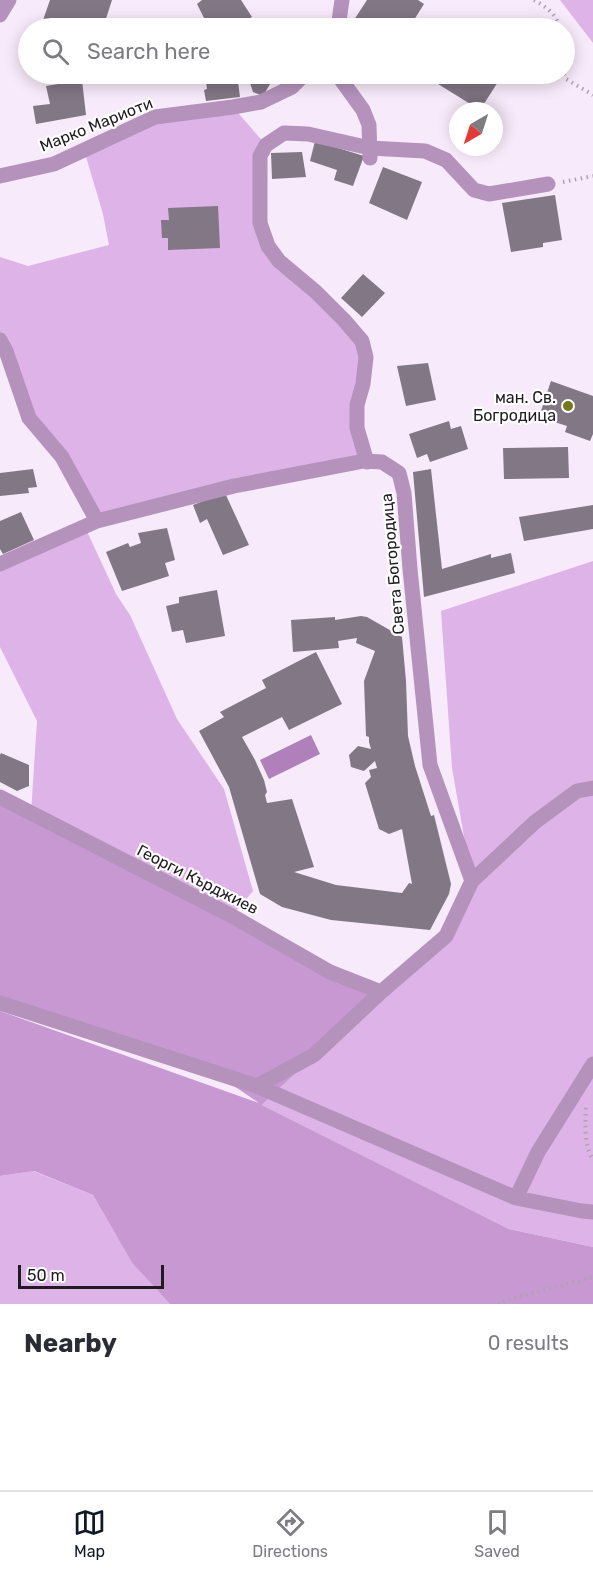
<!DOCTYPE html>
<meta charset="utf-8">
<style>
body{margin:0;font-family:Rubik,sans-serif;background:#f2f2f3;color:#2b2b33}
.compass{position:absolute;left:449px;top:102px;width:54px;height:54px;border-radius:50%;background:#fff;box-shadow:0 3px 15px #0003;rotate:219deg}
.scale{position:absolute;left:18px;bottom:15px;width:146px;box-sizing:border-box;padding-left:6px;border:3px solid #201b21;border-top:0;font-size:16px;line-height:21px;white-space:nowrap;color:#201b21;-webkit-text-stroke:4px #fff;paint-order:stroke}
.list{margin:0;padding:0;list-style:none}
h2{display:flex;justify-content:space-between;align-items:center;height:78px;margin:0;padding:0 24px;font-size:26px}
h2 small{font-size:20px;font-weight:400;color:#7c7c81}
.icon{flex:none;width:33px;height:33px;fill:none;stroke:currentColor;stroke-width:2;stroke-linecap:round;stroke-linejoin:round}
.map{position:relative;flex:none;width:593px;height:1304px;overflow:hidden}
.search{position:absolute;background:#fff;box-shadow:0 3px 15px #0003;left:18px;right:18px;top:18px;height:66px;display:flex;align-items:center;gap:15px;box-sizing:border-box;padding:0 21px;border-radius:33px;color:#7c7c81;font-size:22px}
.sheet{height:186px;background:#fff}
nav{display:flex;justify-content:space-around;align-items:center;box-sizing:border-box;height:84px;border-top:2px solid #e1e1e2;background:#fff;font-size:16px;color:#7c7c81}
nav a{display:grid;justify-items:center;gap:3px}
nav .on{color:#111827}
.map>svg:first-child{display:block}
.green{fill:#deb3e8}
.forest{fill:#c898d3}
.water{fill:#af80ba}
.building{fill:#827785}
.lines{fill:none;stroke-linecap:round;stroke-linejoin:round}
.path{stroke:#aea3b0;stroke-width:4;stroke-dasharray:1.5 4.5;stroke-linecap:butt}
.minor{stroke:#b492bc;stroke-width:15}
.poi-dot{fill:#77771e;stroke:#fff;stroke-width:2}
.labels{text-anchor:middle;stroke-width:4.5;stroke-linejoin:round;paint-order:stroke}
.street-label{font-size:16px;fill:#201b21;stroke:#fff}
.poi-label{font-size:16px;fill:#201b21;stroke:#fff;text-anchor:end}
</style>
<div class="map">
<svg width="593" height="1304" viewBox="0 0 593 1304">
<rect width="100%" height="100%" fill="#f7eafa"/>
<!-- green -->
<path class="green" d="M560,0H593V43Z
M233,107L266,145L260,156L268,246L362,341L357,405L367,462L97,521L29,418L0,340V257L28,266L109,245L103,214L84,150L155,117Z
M85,527L116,594L130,615L177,719L224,789L253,891L232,916L31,813L37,721L0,647V564Z
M593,561V1247L509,1229L262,1105L381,992L446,936L472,882L452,768L441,611Z
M33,1171L93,1195L132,1263L170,1304H0V1176Z"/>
<!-- forest -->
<path class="forest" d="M0,797L381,992L262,1105L509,1229L593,1247V1304H170L132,1263L93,1195L34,1171L0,1176V1011L259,1103L212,1071L0,1003Z"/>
<!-- water -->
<path class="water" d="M311,735L320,754L269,779L260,760Z"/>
<!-- building -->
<path class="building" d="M50,0H112L103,28H73L61,25L59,28L42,23Z
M202,0H241L252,17L233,28H209L197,4Z
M367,0H418L424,4L414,20L428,28H353L350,26Z
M221,74H237L240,97L206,101L204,90L207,89L205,75Z
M247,74H276L263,96L253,92Z
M433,74H503L480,110L430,79Z
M82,80L86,115L36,124L33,106L50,104L46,86Z
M315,141L364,156L353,186L334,180L337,170L310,161Z
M302,152L306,177L272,179L271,153Z
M383,167L422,182L407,220L369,203Z
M555,195L562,240L543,243V247L511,252L502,203Z
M218,206L220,248L168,250V238H162L161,220H169L168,208Z
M363,274L385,293L362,317L341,298Z
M428,363L436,400L406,406L397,366Z
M551,381L593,396V434L590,441L565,432L567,426L539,417Z
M449,421L451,429L461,426L468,449L430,462L427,454L417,458L409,434Z
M568,447L569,478L504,479L503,448Z
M33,469L37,487L28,488L29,493L0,496V473Z
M431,469L442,569L491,554V558L511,553L515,573L424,597L413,472Z
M225,493L249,545L223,555L207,519L200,523L193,505Z
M593,505V529L524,541L519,517Z
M21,512L34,540L3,554L0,549V521Z
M167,528L175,560L165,563L169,576L122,591L106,552L128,543L130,547L141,543L138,533Z
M217,590L225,636L186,643L183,630L172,632L166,606L179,603V597Z
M361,616L367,617L402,637L406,681L408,736L415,766L431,816L434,815L451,884L449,894L430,930L331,920L282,907L260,894L229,787L199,731L224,717L220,712L266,688L262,680L316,652L342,704L289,730L282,717L242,737L255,760L264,780L267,792L265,795L267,803L292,799L314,867L294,872L336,885L402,893L409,883L412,884L402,829L389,834L379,829L365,783L371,777L369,770L377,768L375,761L364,771L351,767L349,755L358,746L371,749L369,742V737L366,736L364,681L375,651L356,643L357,638L338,641L339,648L293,652L291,620L335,617V620Z
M1,753L29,765V786L17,791L0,782V755Z"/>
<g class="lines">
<!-- path -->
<path class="path" d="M534,0C545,6 558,15 559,28
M564,74L566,79L593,95
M563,182L593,176
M586,1108C585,1122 584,1148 593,1159
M499,1304V1302L593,1277"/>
<!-- minor -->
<path class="minor" d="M0,15L9,0
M336,28L339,21L342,0
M337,74L363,110L369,125L370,158
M0,176L54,164L155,117L233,107L261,102L292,87L305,74
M0,340L6,351L29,418L62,457L97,521
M367,462L357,428V405L363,384L366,357L362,341L344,320L316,292L279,261L268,246L260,223V156L266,145L284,133L308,134L370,148L425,151L446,160L474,190L489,194L548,184
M0,564L97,521L234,486L364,461L382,462L399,473L404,493L410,569L430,765L472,881
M0,797L232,916L330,972L381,992
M0,1003L257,1086L516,1198L582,1211L593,1212
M257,1086L314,1055L381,992L446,936L472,881L535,822L577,791L593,788
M516,1198L538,1152L593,1064"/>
</g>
<!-- markers -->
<circle class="poi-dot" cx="568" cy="406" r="6"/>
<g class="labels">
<!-- street labels -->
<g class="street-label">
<text transform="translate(96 124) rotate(-22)" y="6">Марко Мариоти</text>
<text transform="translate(392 564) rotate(-95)" y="6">Света Богородица</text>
<text transform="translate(198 879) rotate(27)" y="6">Георги Кърджиев</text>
</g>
<!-- poi labels -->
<g class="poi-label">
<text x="556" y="403">ман. Св.<tspan x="556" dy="18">Богродица</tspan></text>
</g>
</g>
</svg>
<svg class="compass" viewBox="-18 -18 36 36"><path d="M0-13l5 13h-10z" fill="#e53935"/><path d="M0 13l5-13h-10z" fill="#7c7c81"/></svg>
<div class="scale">50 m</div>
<div class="search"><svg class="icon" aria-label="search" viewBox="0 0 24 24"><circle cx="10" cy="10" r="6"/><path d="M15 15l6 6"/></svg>Search here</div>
</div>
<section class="sheet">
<h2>Nearby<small>0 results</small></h2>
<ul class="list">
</ul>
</section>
<nav>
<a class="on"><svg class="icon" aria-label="map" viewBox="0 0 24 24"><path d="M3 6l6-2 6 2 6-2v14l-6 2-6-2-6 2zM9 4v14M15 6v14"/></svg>Map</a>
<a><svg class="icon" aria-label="directions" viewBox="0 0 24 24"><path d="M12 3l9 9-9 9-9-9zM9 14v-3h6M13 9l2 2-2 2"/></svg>Directions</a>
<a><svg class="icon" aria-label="saved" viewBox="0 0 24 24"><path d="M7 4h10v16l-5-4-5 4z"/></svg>Saved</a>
</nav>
